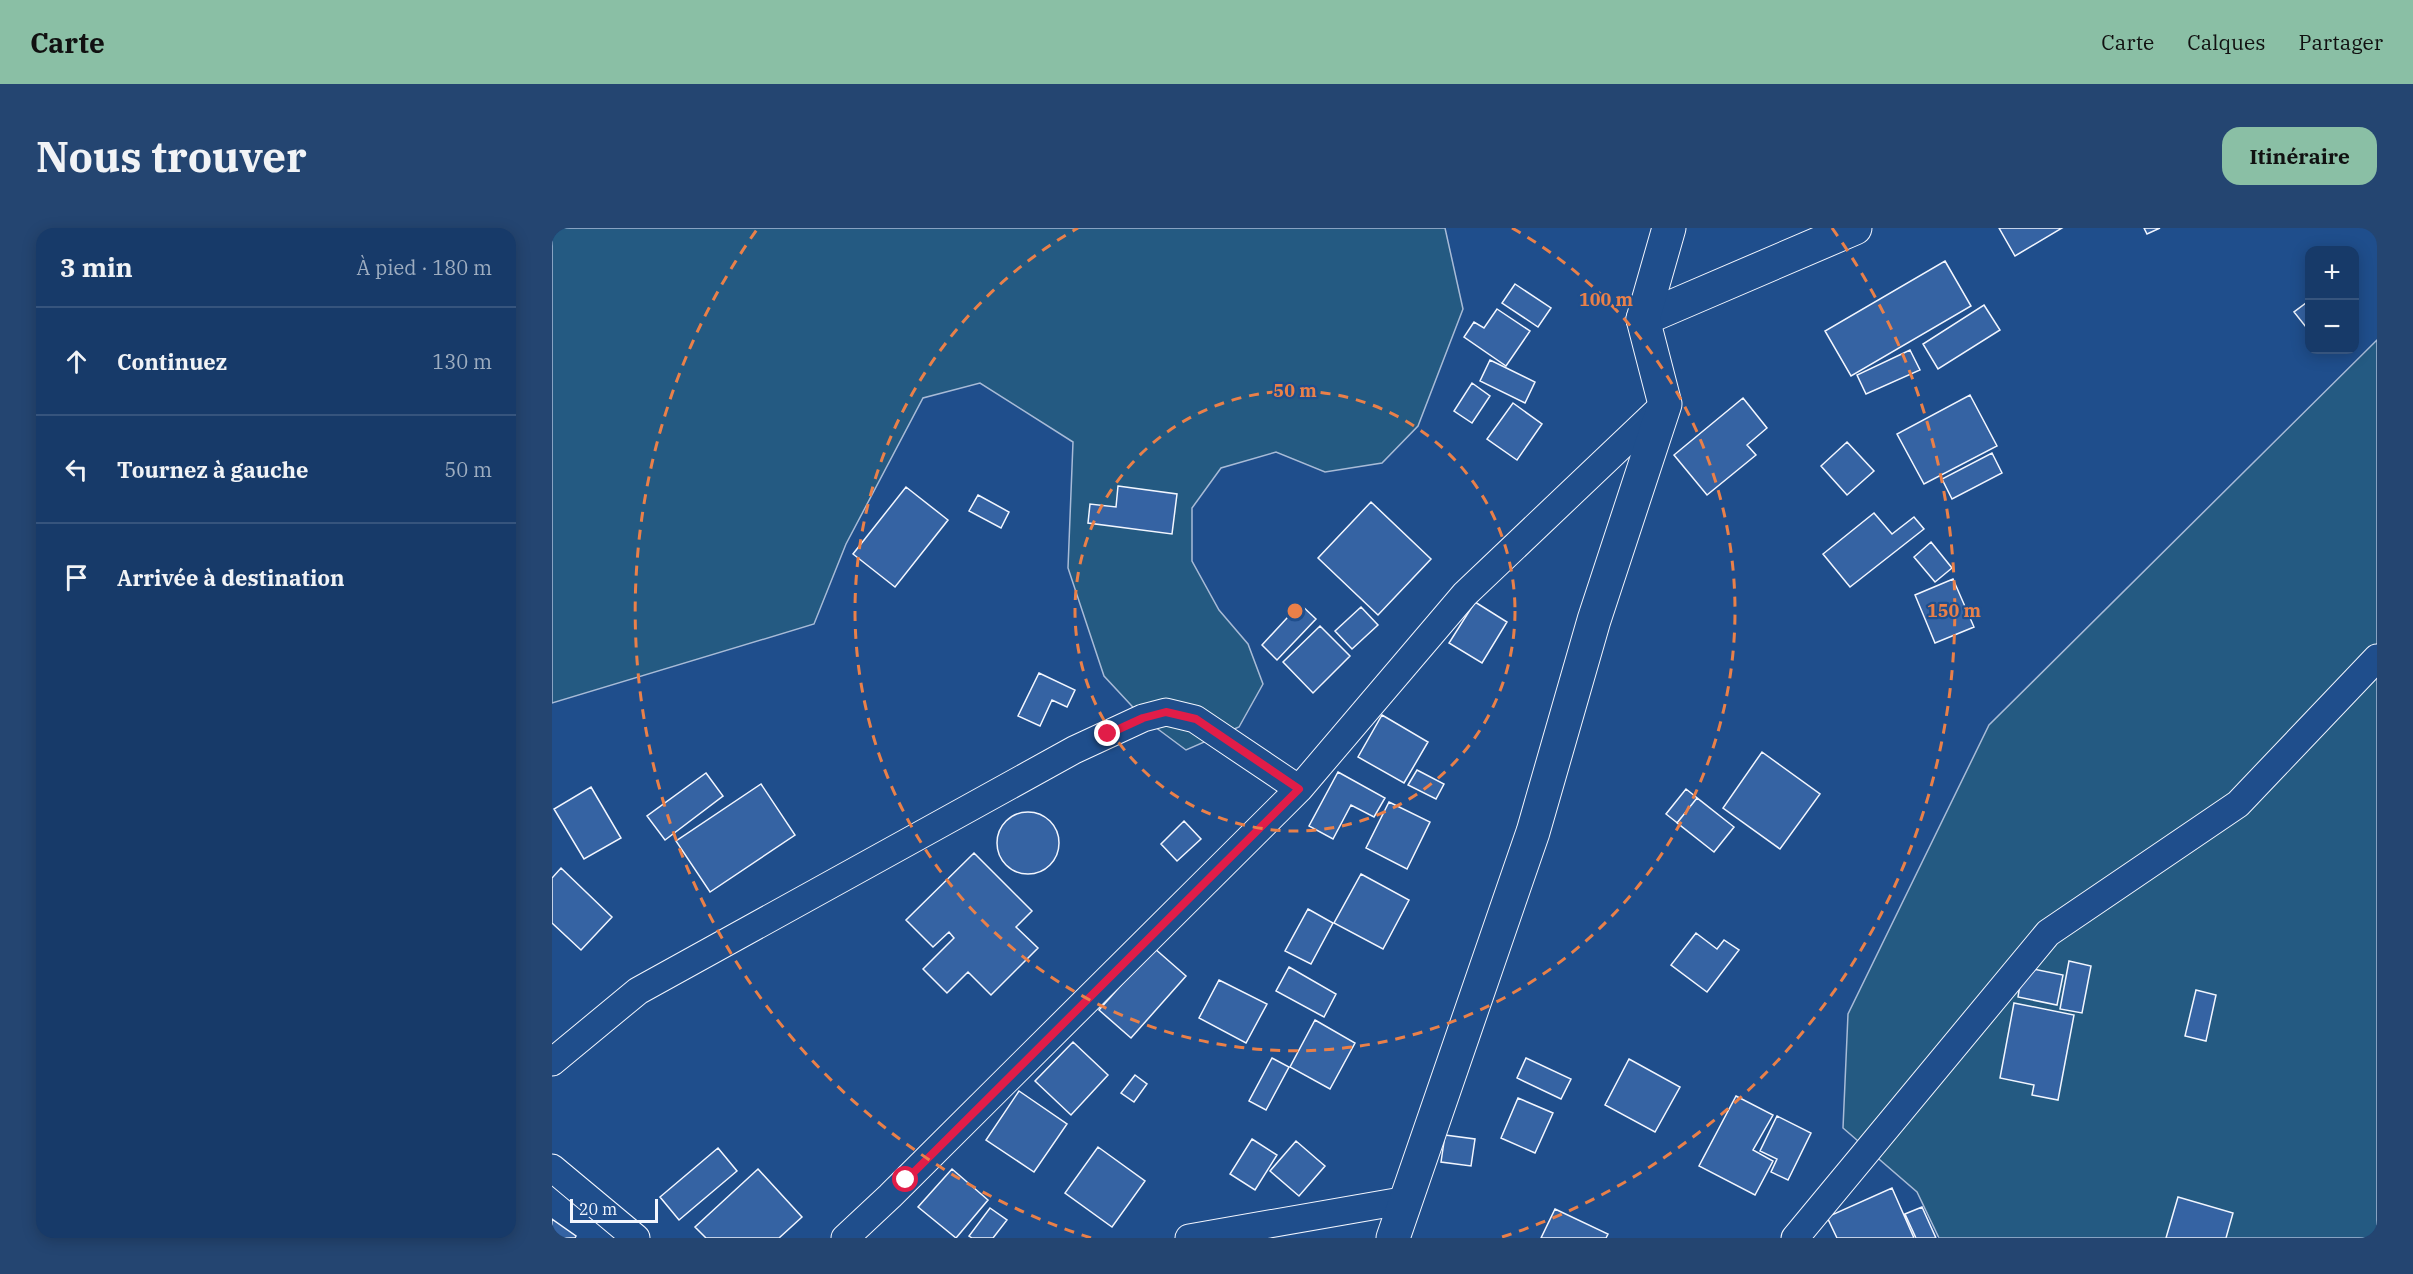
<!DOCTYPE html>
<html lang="fr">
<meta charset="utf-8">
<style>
body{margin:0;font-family:"IBM Plex Serif",serif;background:#244571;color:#f1f3f6}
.controls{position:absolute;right:18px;top:18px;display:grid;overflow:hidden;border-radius:12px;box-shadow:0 3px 15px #0003}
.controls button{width:54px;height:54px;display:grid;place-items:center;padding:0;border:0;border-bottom:2px solid #36547d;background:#173a69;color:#f1f3f6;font:30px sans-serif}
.scale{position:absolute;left:18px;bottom:15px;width:88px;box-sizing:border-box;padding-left:6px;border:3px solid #f2f6ff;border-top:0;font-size:16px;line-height:21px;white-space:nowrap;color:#f2f6ff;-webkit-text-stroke:4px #1f4e8c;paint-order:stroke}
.stop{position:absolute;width:18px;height:18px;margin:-14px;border:4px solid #e11d48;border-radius:50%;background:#fff}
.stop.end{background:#e11d48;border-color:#fff;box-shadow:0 2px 6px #0008}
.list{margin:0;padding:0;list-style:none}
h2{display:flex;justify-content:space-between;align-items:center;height:78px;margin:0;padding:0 24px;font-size:26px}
h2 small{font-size:20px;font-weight:400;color:#9eadc0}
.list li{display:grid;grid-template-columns:39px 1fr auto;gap:18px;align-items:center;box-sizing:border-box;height:108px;padding:0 24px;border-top:2px solid #36547d}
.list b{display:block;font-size:22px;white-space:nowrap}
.list em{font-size:20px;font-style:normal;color:#9eadc0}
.icon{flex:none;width:33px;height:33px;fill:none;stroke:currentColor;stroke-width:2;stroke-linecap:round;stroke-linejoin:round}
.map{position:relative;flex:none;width:1825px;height:1010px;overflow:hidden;border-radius:18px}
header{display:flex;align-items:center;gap:36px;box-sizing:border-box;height:84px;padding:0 30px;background:#8abfa5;color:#111}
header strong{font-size:28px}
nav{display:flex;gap:33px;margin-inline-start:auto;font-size:21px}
.intro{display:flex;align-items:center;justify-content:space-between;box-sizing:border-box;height:144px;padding:0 36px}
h1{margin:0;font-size:42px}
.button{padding:15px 27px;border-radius:18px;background:#8abfa5;color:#111;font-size:21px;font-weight:700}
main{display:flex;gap:36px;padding:0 36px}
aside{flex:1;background:#173a69;border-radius:18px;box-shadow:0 3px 15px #0003}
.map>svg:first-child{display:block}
.green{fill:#245a82;stroke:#a8bbd7;stroke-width:1.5}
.building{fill:#3563a3;stroke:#f2f6ff;stroke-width:1.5}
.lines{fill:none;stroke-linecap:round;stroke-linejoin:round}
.minor-casing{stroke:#f2f6ff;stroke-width:29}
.tertiary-casing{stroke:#f2f6ff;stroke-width:35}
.trunk-casing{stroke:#f2f6ff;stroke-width:35}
.minor{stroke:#1f4e8c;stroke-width:27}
.tertiary{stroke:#1f4e8c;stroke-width:33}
.trunk{stroke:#1f4e8c;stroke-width:33}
.route{stroke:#e11d48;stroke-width:8}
.ring{fill:none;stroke:#ea8049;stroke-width:3;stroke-dasharray:10 8}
.centre{fill:#ea8049;stroke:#1f4e8c;stroke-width:3}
.ring-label{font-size:18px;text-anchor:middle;font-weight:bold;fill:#ea8049;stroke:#1f4e8c;stroke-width:4.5;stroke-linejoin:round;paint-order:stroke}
</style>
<header>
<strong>Carte</strong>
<nav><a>Carte</a><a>Calques</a><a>Partager</a></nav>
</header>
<div class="intro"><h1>Nous trouver</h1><a class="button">Itinéraire</a></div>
<main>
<aside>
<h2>3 min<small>À pied · 180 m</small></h2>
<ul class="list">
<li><svg class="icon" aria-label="ahead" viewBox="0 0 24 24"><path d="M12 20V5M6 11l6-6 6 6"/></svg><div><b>Continuez</b></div><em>130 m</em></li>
<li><svg class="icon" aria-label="left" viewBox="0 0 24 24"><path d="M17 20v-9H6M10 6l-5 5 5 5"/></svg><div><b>Tournez à gauche</b></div><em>50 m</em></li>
<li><svg class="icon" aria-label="arrive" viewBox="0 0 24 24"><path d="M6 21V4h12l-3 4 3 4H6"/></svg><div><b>Arrivée à destination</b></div></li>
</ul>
</aside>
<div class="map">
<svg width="1825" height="1010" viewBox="0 0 1825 1010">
<rect width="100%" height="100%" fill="#1f4e8c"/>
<!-- green -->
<path class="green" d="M0,0H893L911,81L866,198L830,235L773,244L724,224L669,240L640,280V333L667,382L696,416L711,456L687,499L634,522L591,490L552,448L516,340L521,214L428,155L371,170L294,316L262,396L0,475Z
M1825,112V1010H1387L1365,964L1291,900L1296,786L1437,497Z"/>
<!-- building -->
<path class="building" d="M1447,0H1510L1463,28Z
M1592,0H1608L1595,6Z
M1393,33L1419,78L1299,148L1273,103Z
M1393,33L1419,78L1299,148L1273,103Z
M963,56L999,80L986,99L950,75Z
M1758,72V104L1742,84Z
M1432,77L1448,102L1386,141L1371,116Z
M945,81L978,103L954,138L912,109L922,94L932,100Z
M1358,122L1368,142L1314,166L1305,147Z
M1358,122L1368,142L1314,166L1305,147Z
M938,132L983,154L973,175L928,153Z
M920,155L938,168L920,195L902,183Z
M1418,167L1445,218L1372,256L1345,206Z
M1191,170L1215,200L1195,217L1204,227L1155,267L1122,227Z
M961,175L990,196L965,232L935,211Z
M961,175L990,196L965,232L935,211Z
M1295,214L1322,243L1295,267L1269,238Z
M1440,225L1450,245L1400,271L1390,251Z
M566,258L625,266L620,306L536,295L538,276L564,279Z
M354,259L396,292L343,359L301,326Z
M426,267L457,284L449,300L417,283Z
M819,274L879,331L826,387L766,330Z
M1322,285L1340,306L1362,289L1372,301L1298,359L1271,326Z
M1379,314L1400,340L1383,354L1362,329Z
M1401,351L1422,399L1383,415L1363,367Z
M923,374L955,394L930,435L897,415Z
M748,376L764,391L725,432L710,417Z
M809,379L826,397L800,421L783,403Z
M768,398L798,428L761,465L731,434Z
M487,445L523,462L515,479L500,472L488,498L466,488Z
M487,445L523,462L515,479L500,472L488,498L466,488Z
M830,487L876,514L852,555L806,529Z
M1210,524L1268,566L1228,621L1171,580Z
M865,542L892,556L884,571L856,557Z
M786,544L833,570L822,589L799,577L781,611L757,598Z
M154,545L171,568L113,612L95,588Z
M209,556L243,607L158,664L124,613Z
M39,559L69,610L32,631L2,581Z
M1134,561L1182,599L1162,624L1114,586Z
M1145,570L1182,599L1162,624L1125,595Z
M837,574L878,594L855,641L814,620Z
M445 615a31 31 0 1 1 62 0a31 31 0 1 1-62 0Z
M632,593L649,611L625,633L609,616Z
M632,593L649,611L625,633L609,616Z
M422,625L480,683L464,699L486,720L439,767L416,744L395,765L371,741L402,710L397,704L381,719L354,692Z
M9,640L60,689L29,722L0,695V650Z
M809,646L857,672L831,721L782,695Z
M756,681L781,695L759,736L733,723Z
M1144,705L1165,721L1172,712L1187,722L1155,764L1119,737Z
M602,720L634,748L579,810L547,782Z
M1517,733L1539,738L1530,785L1508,781Z
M737,739L784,766L772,789L724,763Z
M1471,739L1511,747L1505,777L1466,769Z
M667,752L715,776L694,815L647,790Z
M1644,762L1664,767L1654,813L1633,808Z
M1462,775L1522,787L1506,872L1480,867L1482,857L1448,850Z
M763,792L803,815L778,861L738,839Z
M521,814L556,847L519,887L483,853Z
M720,830L737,839L714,882L697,873Z
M974,830L1019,851L1009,871L965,850Z
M1077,831L1128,859L1103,904L1053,877Z
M583,847L595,856L582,874L569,865Z
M467,863L515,896L482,944L434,912Z
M1184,868L1221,887L1201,922L1221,933L1203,967L1147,938Z
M966,870L1001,885L983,925L949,910Z
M1225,888L1259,905L1236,952L1219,944L1225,931L1208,923Z
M893,907L923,911L919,938L889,934Z
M700,911L725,927L703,962L678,946Z
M744,913L773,938L747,968L718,943Z
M546,919L593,953L560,999L513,965Z
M166,920L185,943L127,992L108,969Z
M206,941L250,989L227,1010H154L143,999Z
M400,941L436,972L404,1010L366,979Z
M1340,960L1362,1010H1285L1275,989Z
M1626,969L1681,985L1674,1010H1614Z
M1370,979L1384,1010H1364L1353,986Z
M438,980L455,992L441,1010H420L417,1008Z
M1003,981L1056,1006L1054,1010H989Z
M1003,981L1056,1006L1054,1010H989Z
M0,991L24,1008L23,1010H0Z"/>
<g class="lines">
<defs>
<path id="minor" d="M0,834L86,763L522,522L591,490L614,484L643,491L747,561
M0,940L84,1010
M293,1010L338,968L747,561L913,366L1113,176
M637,1010L855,972
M1243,1010L1496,705L1686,576L1825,430"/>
<path id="tertiary" d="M1091,91L1303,0"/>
<path id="trunk" d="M841,1010L981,604L1042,392L1113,176L1091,91L1117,0"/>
</defs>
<!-- minor casing -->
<use href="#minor" class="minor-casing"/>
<!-- tertiary casing -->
<use href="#tertiary" class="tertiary-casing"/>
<!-- trunk casing -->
<use href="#trunk" class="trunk-casing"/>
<!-- minor -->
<use href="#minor" class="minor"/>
<!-- tertiary -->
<use href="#tertiary" class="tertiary"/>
<!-- trunk -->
<use href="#trunk" class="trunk"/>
</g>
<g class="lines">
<!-- route -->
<path class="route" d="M354,952L747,561L644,491L614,484L591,490L556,506"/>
</g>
<!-- distance rings -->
<g class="ring">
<circle cx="743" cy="383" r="220"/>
<path d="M960 0A440 440 0 1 1 526 0"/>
<path d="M539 1010A659 659 0 0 1 206 0M1280 0A659 659 0 0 1 947 1010"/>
</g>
<circle cx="743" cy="383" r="9" class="centre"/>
<g class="ring-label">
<text x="1054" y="78">100 m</text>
<text x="743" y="169">50 m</text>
<text x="1402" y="389">150 m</text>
</g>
</svg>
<div class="controls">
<button>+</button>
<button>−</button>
</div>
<div class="scale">20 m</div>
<div class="stop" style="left:354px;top:952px"></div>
<div class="stop end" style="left:556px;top:506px"></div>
</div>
</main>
